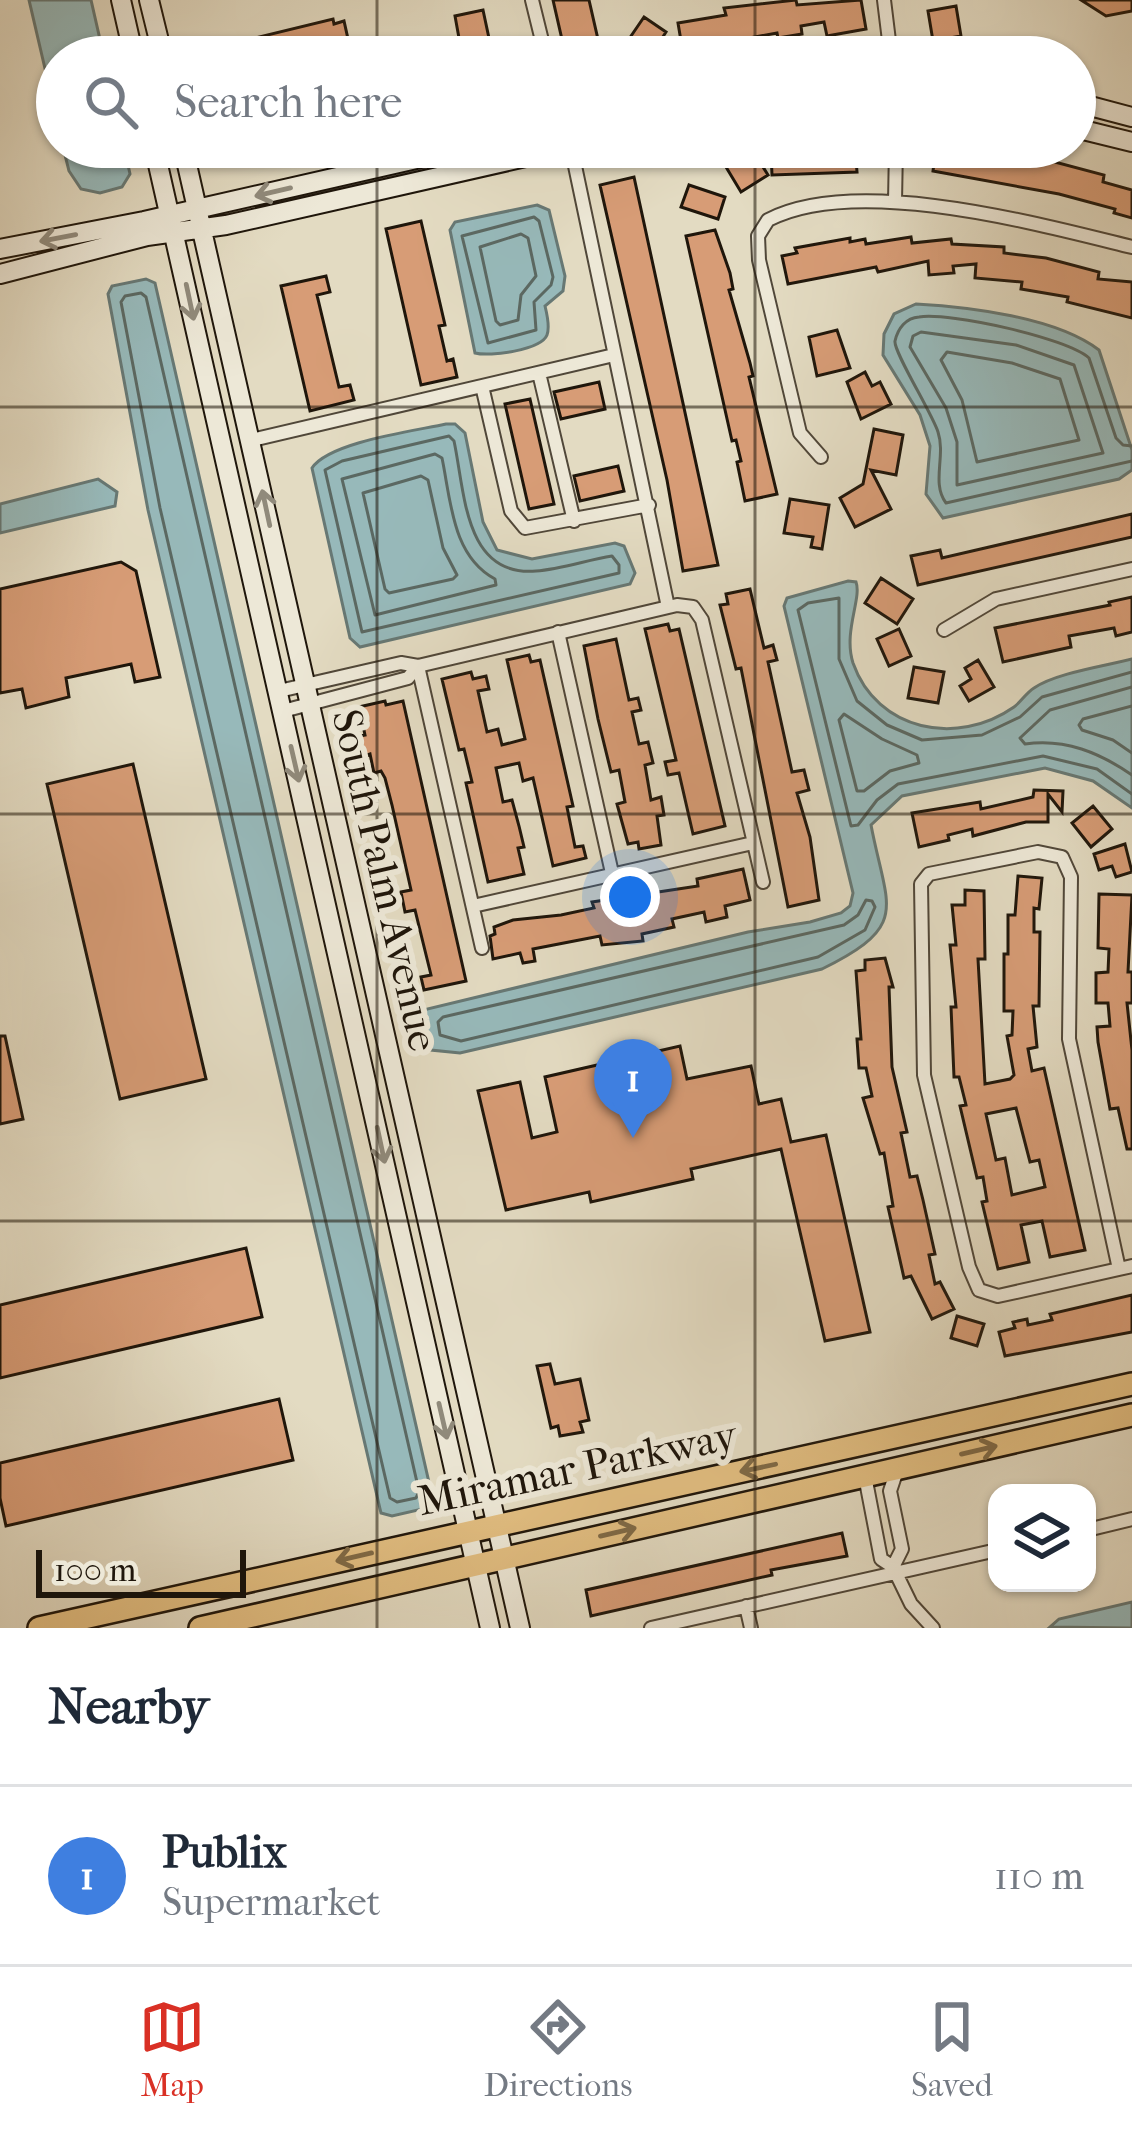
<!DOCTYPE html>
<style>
body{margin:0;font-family:"IM FELL French Canon",serif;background:#f6f6f7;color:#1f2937}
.controls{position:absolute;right:36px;bottom:36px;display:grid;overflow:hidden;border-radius:24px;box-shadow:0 3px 9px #0004}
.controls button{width:108px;height:108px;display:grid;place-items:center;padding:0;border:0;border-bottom:3px solid #e0e1e3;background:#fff;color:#1f2937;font:60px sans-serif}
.scale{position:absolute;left:36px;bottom:30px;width:210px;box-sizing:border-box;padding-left:12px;border:6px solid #1f160b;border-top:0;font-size:33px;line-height:42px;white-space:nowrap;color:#1f160b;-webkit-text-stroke:9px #ede8d7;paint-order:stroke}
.you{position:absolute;left:630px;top:897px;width:42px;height:42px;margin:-30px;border:9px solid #fff;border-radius:50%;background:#1a73e8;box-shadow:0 0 0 18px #1a73e833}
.badge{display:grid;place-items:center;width:78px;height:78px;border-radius:50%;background:#d93025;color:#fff;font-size:39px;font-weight:700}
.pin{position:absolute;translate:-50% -99px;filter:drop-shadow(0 3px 6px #0008)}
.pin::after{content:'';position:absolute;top:63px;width:42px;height:36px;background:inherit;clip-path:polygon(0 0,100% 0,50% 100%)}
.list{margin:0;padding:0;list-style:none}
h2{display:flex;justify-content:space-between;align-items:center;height:156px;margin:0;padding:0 48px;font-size:51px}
h2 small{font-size:39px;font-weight:400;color:#747a83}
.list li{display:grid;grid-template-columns:78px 1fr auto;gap:36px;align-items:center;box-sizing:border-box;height:180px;padding:0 48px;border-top:3px solid #e0e1e3}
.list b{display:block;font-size:45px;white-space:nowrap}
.list p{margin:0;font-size:39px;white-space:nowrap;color:#747a83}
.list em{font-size:39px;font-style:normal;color:#747a83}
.icon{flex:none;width:66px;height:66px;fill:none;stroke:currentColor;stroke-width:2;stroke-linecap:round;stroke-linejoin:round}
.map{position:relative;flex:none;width:1132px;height:1628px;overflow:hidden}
.search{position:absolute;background:#fff;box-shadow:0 3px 9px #0004;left:36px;right:36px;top:36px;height:132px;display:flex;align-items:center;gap:30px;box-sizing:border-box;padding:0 42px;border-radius:66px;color:#747a83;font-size:45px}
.sheet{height:336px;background:#fff}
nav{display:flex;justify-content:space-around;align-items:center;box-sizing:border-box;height:168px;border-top:3px solid #e0e1e3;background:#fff;font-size:33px;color:#747a83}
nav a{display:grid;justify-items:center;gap:6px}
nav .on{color:#d93025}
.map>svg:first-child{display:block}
.water{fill:#97b9ba;stroke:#677874;stroke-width:3}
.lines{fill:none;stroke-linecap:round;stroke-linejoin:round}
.shore{stroke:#5b6862;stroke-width:3}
.building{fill:#d79c76;stroke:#1f160b;stroke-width:3;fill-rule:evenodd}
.street-casing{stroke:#504739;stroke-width:16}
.secondary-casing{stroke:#1f160b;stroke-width:22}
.primary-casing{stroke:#1f160b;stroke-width:26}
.street{stroke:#ede8d7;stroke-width:12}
.secondary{stroke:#ede8d7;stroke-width:18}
.primary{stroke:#e2be81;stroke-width:21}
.oneway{stroke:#908a7b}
.oneway2{stroke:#806a46}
.grid{fill:none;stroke:#1f160b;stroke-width:3;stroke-opacity:0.55}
.labels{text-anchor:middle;stroke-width:12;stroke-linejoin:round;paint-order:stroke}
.street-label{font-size:42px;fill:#1f160b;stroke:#ede8d7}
</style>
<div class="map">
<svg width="1132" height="1628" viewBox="0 0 1132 1628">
<rect width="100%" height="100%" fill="#e3dbc2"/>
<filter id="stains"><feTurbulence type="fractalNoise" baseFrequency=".00167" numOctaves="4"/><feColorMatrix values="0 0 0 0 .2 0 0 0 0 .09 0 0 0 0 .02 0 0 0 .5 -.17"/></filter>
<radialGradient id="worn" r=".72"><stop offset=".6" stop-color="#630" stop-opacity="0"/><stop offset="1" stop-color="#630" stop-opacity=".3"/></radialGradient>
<!-- water -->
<path class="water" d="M29,0H91L104,57H57V120Z
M63,147H124L130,174L122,187L100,193L81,189L69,171Z
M537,205L549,210L565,276L563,291L545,306C547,314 550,327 547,335C541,350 490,357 475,353L450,230L455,222Z
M146,279L155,283L433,1500L427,1508L392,1516L381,1513L148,510L108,294L112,286Z
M916,304C969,307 1056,317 1099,350L1132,450V470L1119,479L943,518L926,494L930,446L920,415L883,355L884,334L894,314Z
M446,424H455L465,433L483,522L497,550L532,559L615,543L624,546L635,573L630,584L360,647L350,638L312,468C329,442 414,431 446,424Z
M98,479L117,492L115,506L0,533V504Z
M848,581L856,582C862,598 843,632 853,663C877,731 957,747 1014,707C1021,702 1026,693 1034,688C1056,673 1105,666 1132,659V808L1093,781L1045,768L902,796L871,825C887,909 911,925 822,969L460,1053L431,1050L423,1010L748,932L810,922L841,913L850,906L853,893L784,606L787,598Z
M1132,1602V1628L1050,1627L1059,1619Z"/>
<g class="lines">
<!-- shore -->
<path class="shore" d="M534,217L539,221L553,277L551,285L534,302L536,330L488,343L462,236Z
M521,234L528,238L536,276L521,295L518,320L500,325L496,321L480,247Z
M141,293L146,297L419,1491L416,1498L397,1502L390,1498L160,508L121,302L125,296Z
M921,332L1016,345L1074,365L1103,453L957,485V442L946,408L910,347L913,336Z
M947,352L1012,363L1060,379L1079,440L977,462L962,400L941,360Z
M449,436L454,441C465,492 464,577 536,571C561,569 587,560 612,556L619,565V573L362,632L325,470L342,461Z
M1132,446L1123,445L1116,438L1089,358C1067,338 950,312 919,317C906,318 898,328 895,341C893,351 932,413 938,432C946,456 931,483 946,503L1132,461
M435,454L442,458C451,501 452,556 495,579L496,585L375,615L342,479Z
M421,476L428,480L443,548L457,575L453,579L389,593L385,589L363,493Z
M1132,672L1042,697L1020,717L982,735L922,740L887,725L857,701L839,659V598L808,603L798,610L851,826L858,825L877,800L898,784L1043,756L1097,769L1132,794
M1132,687L1050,710L1020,738L1025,744C1065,738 1100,753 1132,775
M1132,706L1083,719L1079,725L1082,730L1113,740L1132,753
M844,714L882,739L917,755L919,763L890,771L864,791H857L839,720Z
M866,900L872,901L875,907L865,930L818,957L461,1041L440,1035L438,1022L443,1017L844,925L858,915Z"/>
</g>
<!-- building -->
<path class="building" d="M553,0H589L602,57H566Z
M796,0L797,5L861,0L866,29L827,36L824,22L801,26L802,34L778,38L777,33L722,43L723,49L698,53L697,44L682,47L678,23L726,15L724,8Z
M1081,0H1132V11L1106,16Z
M956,6L961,36L933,41L928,11Z
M483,10L493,57H395V52L459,38L455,16Z
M644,17L666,32L652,54L629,39Z
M333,19L334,24L344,21L348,39L336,42L340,57H256L251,39Z
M785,147H855L857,172L772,175L771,152L785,151Z
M936,147H964V151L990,156L991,149L1021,153L1104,175L1103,182L1132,190V218L1114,213L1115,209L1059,194L933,171Z
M753,151L768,175L741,192L726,167Z
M634,177L718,565L683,571L667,480L600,185Z
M689,185L725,197L718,219L681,207Z
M421,221L445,325L439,326L447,361L453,359L457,377L421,385L386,229Z
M715,230L730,273L733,289L729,290L750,363L753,376L749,377L777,494L745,501L737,462L741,461L736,440L732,441L686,236Z
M911,237L912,243L951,239L952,244L1004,247V253L1046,258L1099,272L1098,279L1132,282V318L1067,302L1068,297L1021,289L1022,282L975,278L976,264L953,266L954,273L929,275L928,261L878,272L876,267L788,284L782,256L797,253L795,248L850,238V242L865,239L866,244Z
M326,276L330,292L317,295L339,387L350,385L354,400L310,411L281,286Z
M837,330L850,368L817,376L809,337Z
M865,372L872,386L880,382L891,404L861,419L847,382Z
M599,382L605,409L561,419L554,392Z
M530,399L554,504L529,509L505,404Z
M874,429L903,435L896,475L871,470L891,509L855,527L840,498L863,484Z
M618,466L624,491L580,501L574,476Z
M790,499L829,505L822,549L811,547L813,537L784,533Z
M1132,514V537L918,585L911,556L940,550L942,558Z
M121,562L136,571L160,677L135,682L131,664L66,678L69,697L26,708L22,689L0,693V589Z
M881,578L913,599L897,624L865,603Z
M750,589L764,648L773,645L777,660L768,662L792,772L804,770L809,790L797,793L810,837L819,900L788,907L741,668L736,669L720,605L728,604L726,594Z
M1132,597V632L1116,636L1114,628L1069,636L1071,647L1003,662L995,628L1110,605L1109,602Z
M668,624L670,631L679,629L725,826L693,834L679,773L668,775L665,762L676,760L645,629Z
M899,629L911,656L889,666L877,639Z
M616,639L629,700L638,698L641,710L632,712L639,744L648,742L653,763L645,765L651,800L661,797L664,815L657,816L661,845L639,849L638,842L628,844L617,804L625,802L619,770L611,772L598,719L584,646Z
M529,655L531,662L540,660L573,806L567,807L575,847L583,846L586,858L553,866L533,778L523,781L519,763L496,768L503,802L512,800L519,826L524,847L518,848L524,874L488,882L466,783L472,782L464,749L459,750L442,679L471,672L473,679L486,676L489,689L478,691L487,732L498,729L502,745L525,739L507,660Z
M978,660L994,687L969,701L960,686L971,679L965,668Z
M914,667L944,672L938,703L908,698Z
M385,701L386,705L403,701L466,981L424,990L421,977L431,975L415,910L405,912L401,892L411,890L392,805L385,778L381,771L374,773L370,754L364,756L360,736L365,735L359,707Z
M133,764L206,1079L120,1099L47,784Z
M1034,790L1063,791L1062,812L1048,794V822H1026L973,836L972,829L948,835L949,840L919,847L912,813L980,802L981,809L1033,797Z
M1093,806L1112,829L1091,847L1072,823Z
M1125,844L1132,872L1116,877L1112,866L1099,870L1094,854Z
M743,869L750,900L725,906L727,917L706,922L704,912L672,919L674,927L642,934L643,941L602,945L600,936L533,949L535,961L523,963L520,953L493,959L490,936L495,934L494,927L513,920L561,915L594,908L592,902L698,886L697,879Z
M1018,876L1042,878L1039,909L1034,908V932H1040L1039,1006H1033L1037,1047L1028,1049L1032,1071L1044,1068L1085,1250L1050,1257L1042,1221L1021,1225L1029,1262L998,1269L982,1202L987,1201L983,1177L977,1178L960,1106L966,1105L959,1077H954L951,1007H956L950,945H956L952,905H965V890L984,891L985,959H978L985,1084L1010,1079L1014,1075L1007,1036L1012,1035L1013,1011H1004V954H1008V915H1015ZM1016,1108L1030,1162L1039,1160L1045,1187L1012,1195L1005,1158L996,1160L986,1114Z
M1099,894L1132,895L1128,972H1132V1003H1127L1132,1050V1149H1127L1118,1108L1110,1109L1098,1042L1097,1027L1110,1026L1108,1003H1096V973L1108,972L1109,949L1098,948Z
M885,958L893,987H889L892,1067L907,1132L901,1133L910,1177L917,1176L923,1200L935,1254L929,1255L935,1284L940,1282L954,1309L932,1319L911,1276L904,1278L888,1207L893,1206L884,1153L880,1154L863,1098L872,1096L866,1068H859L857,1039H861L856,971L865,970V960Z
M0,1036H5L23,1119L0,1124Z
M680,1046L687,1079L751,1066L759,1104L781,1099L791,1142L826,1135L870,1332L825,1341L781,1149L691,1169L693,1179L591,1202L589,1192L506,1210L478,1091L520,1082L532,1138L557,1132L545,1077Z
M246,1248L262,1317L0,1378V1305Z
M1132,1295V1332L1005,1356L999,1332L1015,1328L1013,1322L1027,1319L1028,1325L1052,1320L1050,1314Z
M957,1316L984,1324L977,1346L951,1338Z
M550,1364L555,1384L580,1379L589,1420L580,1422L583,1432L560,1436L558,1426L551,1428L537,1366Z
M279,1399L293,1460L6,1526L0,1498V1463Z
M842,1533L847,1556L771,1570L772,1575L591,1616L586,1590Z"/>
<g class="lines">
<defs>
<path id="street" d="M532,0L546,57
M884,0L891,57
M571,147L668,607
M895,202L896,147
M539,373L574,521
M482,386L511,511L525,528L649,505
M252,440L614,355
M821,457L800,433L759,260L758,236L768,220C856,174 1038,224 1132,247
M944,630L996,599L1132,569
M558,632L612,873
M418,666L482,948
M279,691L401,663L418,666L677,605L693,607L702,620L763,882
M283,711L408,678L418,666
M473,906L753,843
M1119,1269L1069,1039L1071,877L1062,857L1038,852L929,874L921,884L924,1075L969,1267L979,1290L998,1296L1119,1269L1132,1266
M865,1476L881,1559L893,1567L911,1604L933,1628
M1087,1530L1132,1519
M893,1567L902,1549L890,1491L897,1470
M746,1606L751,1628
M651,1628L997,1550"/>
<path id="secondary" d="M121,0L134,57
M149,0L163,57
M1075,102L1132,117
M1075,128L1132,142
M154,147L490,1628
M183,147L520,1628
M0,249L144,221L469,147
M0,274L147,236L226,225L570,147"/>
<path id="primary" d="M39,1628L1132,1384
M200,1628L1132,1415"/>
</defs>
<!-- street casing -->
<use href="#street" class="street-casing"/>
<!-- secondary casing -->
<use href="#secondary" class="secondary-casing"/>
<!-- primary casing -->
<use href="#primary" class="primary-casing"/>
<!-- street -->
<use href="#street" class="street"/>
<!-- secondary -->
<use href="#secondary" class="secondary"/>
<!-- primary -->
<use href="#primary" class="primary"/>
</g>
<!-- one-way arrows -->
<defs><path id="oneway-shaft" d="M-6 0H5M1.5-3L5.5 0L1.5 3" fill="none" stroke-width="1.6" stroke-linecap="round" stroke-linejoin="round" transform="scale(3)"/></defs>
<g class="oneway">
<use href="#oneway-shaft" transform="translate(273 192) rotate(167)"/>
<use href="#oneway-shaft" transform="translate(58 238) rotate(169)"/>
<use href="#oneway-shaft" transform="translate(190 302) rotate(78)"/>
<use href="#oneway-shaft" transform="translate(266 508) rotate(-102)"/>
<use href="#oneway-shaft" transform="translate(295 764) rotate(77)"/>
<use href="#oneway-shaft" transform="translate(381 1145) rotate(78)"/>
<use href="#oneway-shaft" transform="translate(443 1421) rotate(77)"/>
</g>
<g class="oneway2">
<use href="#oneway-shaft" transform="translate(979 1450) rotate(-13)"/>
<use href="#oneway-shaft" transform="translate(758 1468) rotate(168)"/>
<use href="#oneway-shaft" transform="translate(618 1532) rotate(-13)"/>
<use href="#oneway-shaft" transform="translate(354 1557) rotate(167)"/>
</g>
<!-- grid -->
<path class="grid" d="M377,0V57M755,0V57M377,147V1628M755,147V1628M0,407H1132M0,814H1132M0,1221H1132"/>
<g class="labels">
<!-- street labels -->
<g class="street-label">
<text transform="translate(386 880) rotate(77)" y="15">South Palm Avenue</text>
<text transform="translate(577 1467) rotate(-12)" y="15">Miramar Parkway</text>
</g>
</g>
<rect width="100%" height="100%" filter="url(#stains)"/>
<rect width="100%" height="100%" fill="url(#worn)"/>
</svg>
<div class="controls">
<button><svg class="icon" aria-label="layers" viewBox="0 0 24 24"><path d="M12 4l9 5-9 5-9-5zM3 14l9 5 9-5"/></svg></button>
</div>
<div class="scale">100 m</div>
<div class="you"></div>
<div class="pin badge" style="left:633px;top:1138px;background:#3f7fe0">1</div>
<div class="search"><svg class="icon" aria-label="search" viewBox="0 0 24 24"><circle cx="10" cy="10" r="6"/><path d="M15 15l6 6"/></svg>Search here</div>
</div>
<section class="sheet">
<h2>Nearby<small></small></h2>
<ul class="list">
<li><span class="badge" style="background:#3f7fe0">1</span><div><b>Publix</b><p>Supermarket</p></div><em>110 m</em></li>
</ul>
</section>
<nav>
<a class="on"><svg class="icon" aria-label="map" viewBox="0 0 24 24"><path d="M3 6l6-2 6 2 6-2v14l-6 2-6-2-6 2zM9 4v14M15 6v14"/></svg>Map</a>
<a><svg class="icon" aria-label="directions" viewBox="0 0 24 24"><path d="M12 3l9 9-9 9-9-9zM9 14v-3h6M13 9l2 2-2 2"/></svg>Directions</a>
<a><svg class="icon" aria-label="saved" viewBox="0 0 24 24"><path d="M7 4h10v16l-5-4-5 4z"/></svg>Saved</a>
</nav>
